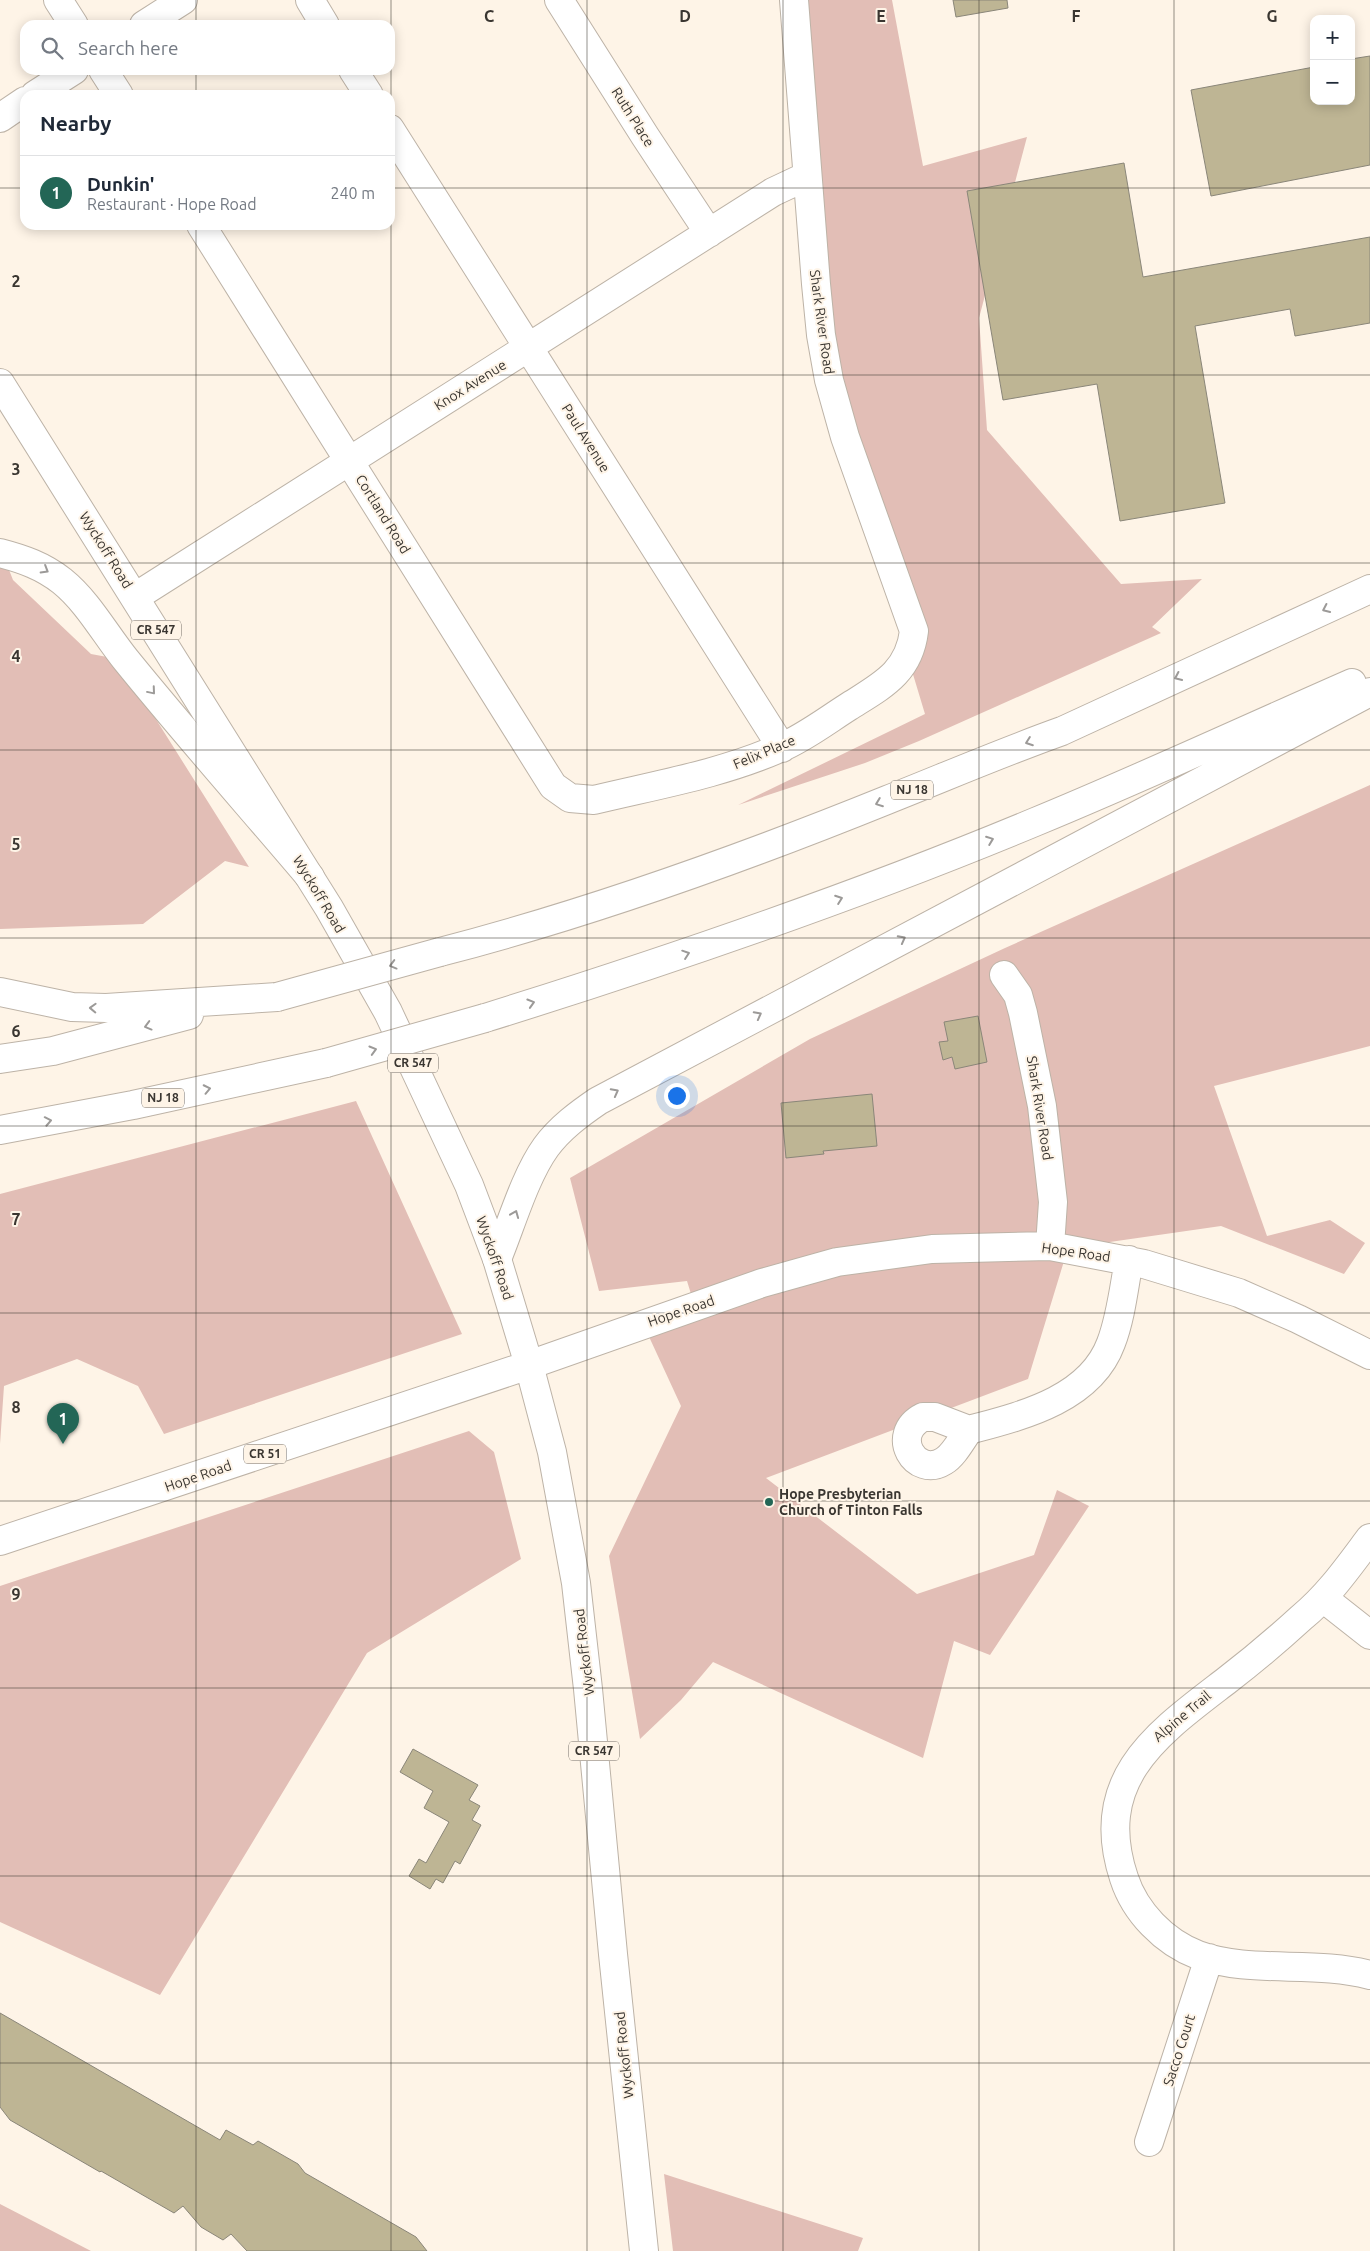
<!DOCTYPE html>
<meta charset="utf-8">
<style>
body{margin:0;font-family:Ubuntu,sans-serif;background:#f2f2f3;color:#1f2937}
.controls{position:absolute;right:15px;top:15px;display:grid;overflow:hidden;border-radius:10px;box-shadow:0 2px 12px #0003}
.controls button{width:45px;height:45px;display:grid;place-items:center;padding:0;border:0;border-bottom:1px solid #e0e1e3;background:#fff;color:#1f2937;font:25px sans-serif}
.you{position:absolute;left:676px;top:1095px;width:18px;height:18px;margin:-12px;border:4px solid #fff;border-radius:50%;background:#1a73e8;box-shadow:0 0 0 8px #1a73e833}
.badge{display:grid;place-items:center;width:32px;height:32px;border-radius:50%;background:#236656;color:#fff;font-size:16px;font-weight:700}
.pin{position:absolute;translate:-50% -41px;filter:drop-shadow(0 1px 2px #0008)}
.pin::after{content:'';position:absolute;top:26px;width:18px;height:15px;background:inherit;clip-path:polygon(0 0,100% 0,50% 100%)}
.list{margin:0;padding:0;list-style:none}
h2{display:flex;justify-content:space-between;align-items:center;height:65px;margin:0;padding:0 20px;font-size:21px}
h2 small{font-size:16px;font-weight:400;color:#747a83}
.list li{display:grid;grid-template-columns:32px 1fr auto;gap:15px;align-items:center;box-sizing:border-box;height:75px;padding:0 20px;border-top:1px solid #e0e1e3}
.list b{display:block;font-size:19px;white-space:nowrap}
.list p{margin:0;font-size:16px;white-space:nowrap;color:#747a83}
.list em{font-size:16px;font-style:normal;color:#747a83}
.icon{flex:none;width:28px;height:28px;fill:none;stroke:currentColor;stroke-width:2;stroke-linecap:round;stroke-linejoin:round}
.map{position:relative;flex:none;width:1370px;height:2251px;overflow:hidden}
.search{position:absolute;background:#fff;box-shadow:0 2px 12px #0003;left:20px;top:20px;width:375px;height:55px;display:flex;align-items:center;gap:12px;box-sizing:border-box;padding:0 18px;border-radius:15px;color:#747a83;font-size:19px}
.panel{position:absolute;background:#fff;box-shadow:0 2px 12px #0003;left:20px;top:90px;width:375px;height:140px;border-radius:15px}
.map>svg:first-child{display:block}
.green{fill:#e2beb6}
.building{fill:#beb594;stroke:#8a8679}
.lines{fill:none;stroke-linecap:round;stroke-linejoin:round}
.minor-casing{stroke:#bdb3a7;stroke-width:30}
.major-casing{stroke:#bdb3a7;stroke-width:30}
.highway-casing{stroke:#bdb3a7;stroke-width:30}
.minor{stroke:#fff;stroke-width:28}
.major{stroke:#fff;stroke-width:28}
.highway{stroke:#fff;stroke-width:28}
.highway-bridge-casing{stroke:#bdb3a7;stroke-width:30;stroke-linecap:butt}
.highway-bridge{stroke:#fff;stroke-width:28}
.oneway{stroke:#9c9a98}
.grid{fill:none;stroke:#3a3631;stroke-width:1;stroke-opacity:0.55}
.poi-dot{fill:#236656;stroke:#fef4e7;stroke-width:2}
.labels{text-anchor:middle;stroke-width:4;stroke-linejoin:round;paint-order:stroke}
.shield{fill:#fef4e7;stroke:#756f68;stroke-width:1}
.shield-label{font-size:12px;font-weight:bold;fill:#3a3631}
.street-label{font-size:14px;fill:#3a3631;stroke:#fef4e7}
.poi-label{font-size:14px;font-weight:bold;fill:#3a3631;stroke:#fef4e7;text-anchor:start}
.grid-label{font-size:16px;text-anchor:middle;font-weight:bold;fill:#3a3631;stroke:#fef4e7;stroke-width:4;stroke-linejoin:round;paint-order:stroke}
</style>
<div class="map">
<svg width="1370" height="2251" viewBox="0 0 1370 2251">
<rect width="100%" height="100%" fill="#fef4e7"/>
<!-- green -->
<path class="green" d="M793,0H892L923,166L1027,137L979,318L987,430L1121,584L1202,579L1152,627L1161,633L919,741L865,763L738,805L925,714L835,416Z
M0,547L13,580L91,654L118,659L249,867L225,861L143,924L0,929Z
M1370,785V1046L1214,1086L1267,1236L1330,1220L1365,1243L1344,1274L1221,1226L1068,1248L1028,1379L766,1478L917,1594L1034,1555L1057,1490L1089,1506L990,1655L954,1641L923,1758L713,1662L681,1700L640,1739L609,1556L681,1406L645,1328L695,1307L687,1281L599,1291L570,1178L810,1039L1005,948Z
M356,1101L462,1334L164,1434L138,1386L77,1359L4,1386L0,1444V1194Z
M469,1431L494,1452L521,1559L367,1653L160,1995L0,1922V1586Z
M664,2174L863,2238L858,2251H673Z
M0,2204L91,2251H0Z"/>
<!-- building -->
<path class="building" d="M953,0H1007L1008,8L956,17Z
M1370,56V165L1211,196L1191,90L1314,67V101H1351V59Z
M1124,163L1143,277L1370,237V323L1295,336L1290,309L1195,326L1225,503L1120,521L1097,384L1003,400L967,191Z
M978,1016L987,1062L955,1069L952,1057L943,1060L939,1042L948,1041L944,1022Z
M872,1094L877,1146L823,1151L824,1154L786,1158L781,1103Z
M413,1749L478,1785L469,1800L480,1806L472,1820L481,1825L460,1864L455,1861L443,1883L436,1879L430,1889L409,1876L419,1859L426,1863L449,1822L424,1808L433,1791L400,1772Z
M0,2013L220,2140L226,2130L253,2145L258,2141L298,2164L305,2173L416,2237L427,2251H247L231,2234L223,2240L201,2227L183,2206L174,2213L101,2171L100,2172L10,2120L0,2107Z"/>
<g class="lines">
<defs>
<path id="minor" d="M58,0L74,25
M310,0L325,25
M559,0L645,136L709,233
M144,25L183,0
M103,70L119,95
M353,70L369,95
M35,95L74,70
M0,118L25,101
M390,129L782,748
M201,225L553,786L570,798L594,800C656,785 721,774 780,748C804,738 826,721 848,707C881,686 909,673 914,631L845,437L829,380L821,335L816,284L794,0
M135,597L773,192L807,176
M1004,975L1018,995L1023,1013L1042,1106L1053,1202L1050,1246
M529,1365L762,1283L837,1262L932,1249L1050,1246L1144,1264L1239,1293L1298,1319L1370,1355
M923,1417H935L969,1430C962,1439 954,1455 944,1461C915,1479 889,1434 923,1417Z
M969,1430C1021,1416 1090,1400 1111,1343C1121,1317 1124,1287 1129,1260
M1370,1538C1349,1566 1329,1595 1301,1618C1277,1640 1252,1661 1226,1681C1157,1734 1091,1779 1124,1878C1135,1912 1164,1942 1198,1955C1249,1974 1316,1960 1370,1975
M1323,1598L1370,1635
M1149,2142L1209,1958"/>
<path id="major" d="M0,383L329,908L388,1012L469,1185L497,1259L529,1365L552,1452L576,1583L588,1689L613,1954L644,2251
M0,1541L529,1365"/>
<path id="highway" d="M0,553C23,559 43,566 62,581C88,602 105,634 126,660C186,734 249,805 310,877
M440,952C591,913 741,859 887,800C945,777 1003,752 1062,731L1370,589
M0,992L72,1007L106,1008L277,997
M485,1018C671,960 855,897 1035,822C1142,778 1247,729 1352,683
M0,1059L53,1051L189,1015
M0,1130L133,1105L326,1063
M497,1259C511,1225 525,1176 546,1147C560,1128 579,1114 598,1101L1370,692"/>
</defs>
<!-- minor casing -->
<use href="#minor" class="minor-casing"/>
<!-- major casing -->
<use href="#major" class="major-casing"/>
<!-- highway casing -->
<use href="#highway" class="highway-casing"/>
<!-- minor -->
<use href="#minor" class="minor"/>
<!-- major -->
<use href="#major" class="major"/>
<!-- highway -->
<use href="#highway" class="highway"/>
<defs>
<path id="highway-bridge" d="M277,997L440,952
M326,1063L485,1018"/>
</defs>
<!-- highway-bridge casing -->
<use href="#highway-bridge" class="highway-bridge-casing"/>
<!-- highway-bridge -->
<use href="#highway-bridge" class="highway-bridge"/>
</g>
<!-- one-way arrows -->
<defs><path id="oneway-chevron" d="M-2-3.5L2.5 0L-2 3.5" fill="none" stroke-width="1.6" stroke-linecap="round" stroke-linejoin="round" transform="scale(1.25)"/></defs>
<g class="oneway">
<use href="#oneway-chevron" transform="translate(45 570) rotate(31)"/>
<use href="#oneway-chevron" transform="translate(1326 609) rotate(155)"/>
<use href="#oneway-chevron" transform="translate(1178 677) rotate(155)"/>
<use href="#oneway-chevron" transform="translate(152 691) rotate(50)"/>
<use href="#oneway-chevron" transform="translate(1029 742) rotate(160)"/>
<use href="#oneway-chevron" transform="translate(879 803) rotate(159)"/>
<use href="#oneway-chevron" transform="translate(990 840) rotate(-21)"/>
<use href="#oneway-chevron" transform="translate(839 899) rotate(-20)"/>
<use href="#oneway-chevron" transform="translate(902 939) rotate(-28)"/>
<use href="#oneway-chevron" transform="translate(686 954) rotate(-19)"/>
<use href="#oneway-chevron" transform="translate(393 965) rotate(165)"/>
<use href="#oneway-chevron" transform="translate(531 1003) rotate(-17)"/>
<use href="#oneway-chevron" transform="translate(93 1008) rotate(-178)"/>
<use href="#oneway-chevron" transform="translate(758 1015) rotate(-28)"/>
<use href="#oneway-chevron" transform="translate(148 1026) rotate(165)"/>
<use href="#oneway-chevron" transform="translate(373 1050) rotate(-16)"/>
<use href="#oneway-chevron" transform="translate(207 1089) rotate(-12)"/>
<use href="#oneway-chevron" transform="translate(615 1092) rotate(-28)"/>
<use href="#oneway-chevron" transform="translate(48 1121) rotate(-11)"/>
<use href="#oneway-chevron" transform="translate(515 1214) rotate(-68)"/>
</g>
<!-- grid -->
<path class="grid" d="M196,0V25M391,0V2251M587,0V2251M783,0V2251M979,0V2251M1174,0V2251M196,70V95M0,188H25M390,188H1370M196,225V2251M0,375H1370M0,563H1370M0,750H1370M0,938H1370M0,1126H1370M0,1313H1370M0,1501H1370M0,1688H1370M0,1876H1370M0,2063H1370"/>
<!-- markers -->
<circle class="poi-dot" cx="769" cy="1502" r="5"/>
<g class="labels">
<!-- shield labels -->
<g class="shield">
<rect x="131" y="620.5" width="50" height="19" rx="4"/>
<rect x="891" y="780.5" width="42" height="19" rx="4"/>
<rect x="388" y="1053.5" width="50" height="19" rx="4"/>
<rect x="142" y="1088.5" width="42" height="19" rx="4"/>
<rect x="244" y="1444.5" width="42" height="19" rx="4"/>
<rect x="569" y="1741.5" width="50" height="19" rx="4"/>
</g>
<g class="shield-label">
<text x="156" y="634">CR 547</text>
<text x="912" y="794">NJ 18</text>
<text x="413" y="1067">CR 547</text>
<text x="163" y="1102">NJ 18</text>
<text x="265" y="1458">CR 51</text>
<text x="594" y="1755">CR 547</text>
</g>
<!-- street labels -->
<g class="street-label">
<text transform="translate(633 117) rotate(58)" y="5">Ruth Place</text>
<text transform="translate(822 322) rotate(82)" y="5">Shark River Road</text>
<text transform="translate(470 385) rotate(-32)" y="5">Knox Avenue</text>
<text transform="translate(586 438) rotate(58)" y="5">Paul Avenue</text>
<text transform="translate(383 514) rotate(58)" y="5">Cortland Road</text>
<text transform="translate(106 550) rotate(58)" y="5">Wyckoff Road</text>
<text transform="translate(764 752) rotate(-23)" y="5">Felix Place</text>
<text transform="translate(319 894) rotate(59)" y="5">Wyckoff Road</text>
<text transform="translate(1040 1108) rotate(81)" y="5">Shark River Road</text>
<text transform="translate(1076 1252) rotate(8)" y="5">Hope Road</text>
<text transform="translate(495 1258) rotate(71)" y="5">Wyckoff Road</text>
<text transform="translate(681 1311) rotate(-19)" y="5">Hope Road</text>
<text transform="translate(198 1476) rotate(-19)" y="5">Hope Road</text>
<text transform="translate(584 1652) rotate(-97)" y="5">Wyckoff Road</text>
<text transform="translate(1182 1716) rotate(-40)" y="5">Alpine Trail</text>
<text transform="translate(1179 2050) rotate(-72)" y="5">Sacco Court</text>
<text transform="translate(624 2055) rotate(-96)" y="5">Wyckoff Road</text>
</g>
<!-- poi labels -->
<g class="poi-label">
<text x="779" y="1499">Hope Presbyterian<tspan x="779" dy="16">Church of Tinton Falls</tspan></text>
</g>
</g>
<g class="grid-label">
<text x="489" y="22">C</text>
<text x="685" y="22">D</text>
<text x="881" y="22">E</text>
<text x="1076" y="22">F</text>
<text x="1272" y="22">G</text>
<text x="16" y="287">2</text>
<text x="16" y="475">3</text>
<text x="16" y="662">4</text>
<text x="16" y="850">5</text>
<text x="16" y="1037">6</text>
<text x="16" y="1225">7</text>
<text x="16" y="1413">8</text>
<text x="16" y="1600">9</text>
</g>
</svg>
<div class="controls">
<button>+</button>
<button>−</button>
</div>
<div class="you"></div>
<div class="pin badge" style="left:63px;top:1444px">1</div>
<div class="search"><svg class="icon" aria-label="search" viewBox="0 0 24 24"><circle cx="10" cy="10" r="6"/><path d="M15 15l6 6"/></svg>Search here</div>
<section class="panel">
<h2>Nearby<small></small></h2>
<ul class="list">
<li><span class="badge">1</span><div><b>Dunkin'</b><p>Restaurant · Hope Road</p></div><em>240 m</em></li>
</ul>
</section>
</div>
